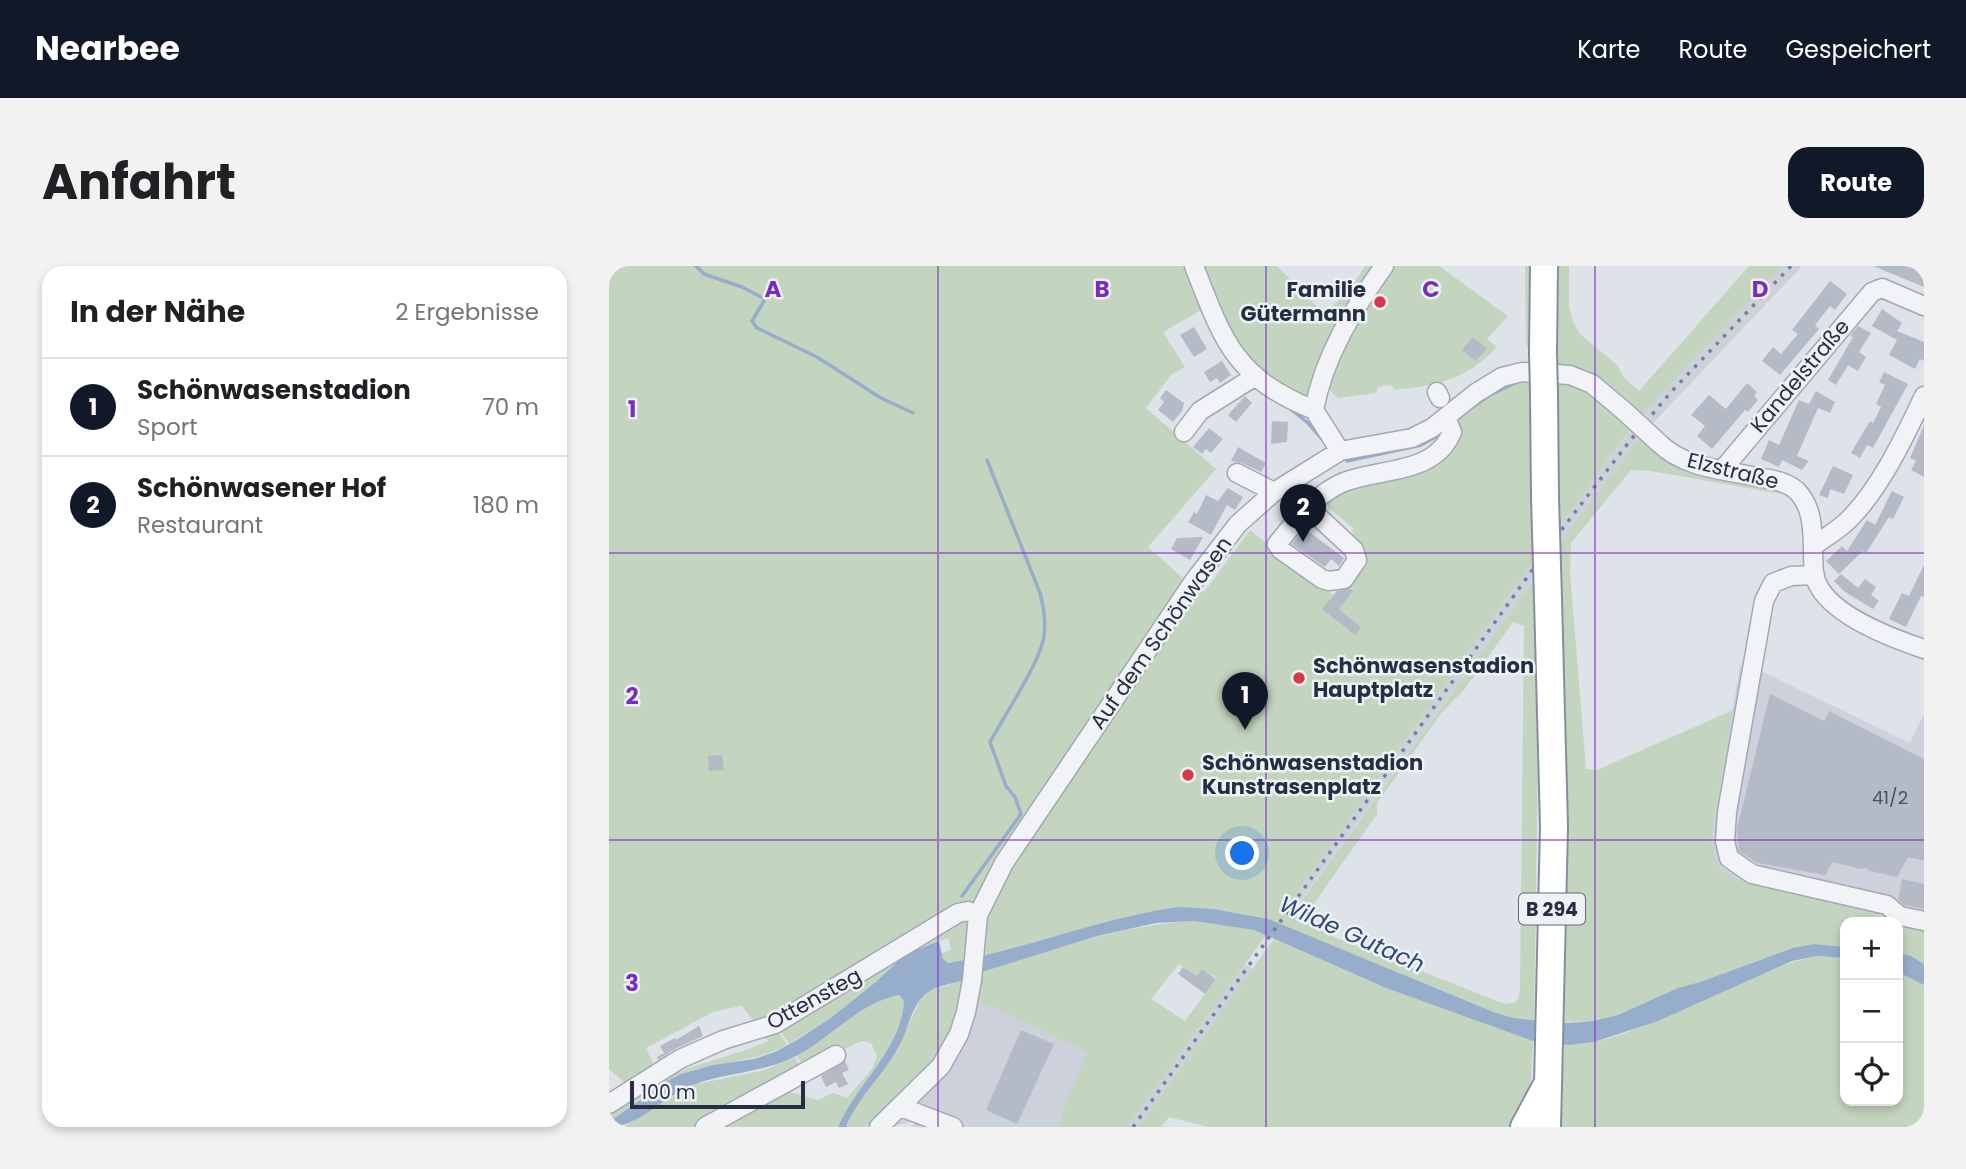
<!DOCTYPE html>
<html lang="de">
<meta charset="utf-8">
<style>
body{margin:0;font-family:Poppins,sans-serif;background:#f2f2f2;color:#202124}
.controls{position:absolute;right:21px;bottom:21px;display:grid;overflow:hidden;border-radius:14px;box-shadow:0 4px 10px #0003}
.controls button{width:63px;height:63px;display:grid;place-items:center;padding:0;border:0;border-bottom:2px solid #e0e0e0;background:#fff;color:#202124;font:35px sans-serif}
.scale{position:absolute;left:21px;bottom:18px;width:175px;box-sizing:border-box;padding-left:7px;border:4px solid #262e41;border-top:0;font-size:19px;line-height:24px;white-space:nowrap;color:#262e41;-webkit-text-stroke:5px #eef1f6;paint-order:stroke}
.you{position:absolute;left:634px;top:588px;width:24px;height:24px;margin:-18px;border:5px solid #fff;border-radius:50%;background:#1a73e8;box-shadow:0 0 0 10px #1a73e833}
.badge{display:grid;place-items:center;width:46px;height:46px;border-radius:50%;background:#111827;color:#fff;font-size:23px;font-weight:700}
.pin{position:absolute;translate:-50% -58px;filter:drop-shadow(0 2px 4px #0008)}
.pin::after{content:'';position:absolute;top:37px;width:24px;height:21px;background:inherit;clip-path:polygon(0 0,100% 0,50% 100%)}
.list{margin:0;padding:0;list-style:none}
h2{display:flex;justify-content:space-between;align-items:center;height:91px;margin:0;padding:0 28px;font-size:30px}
h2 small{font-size:23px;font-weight:400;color:#757577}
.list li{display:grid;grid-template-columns:46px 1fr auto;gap:21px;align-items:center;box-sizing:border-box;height:98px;padding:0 28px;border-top:2px solid #e0e0e0}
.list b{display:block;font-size:26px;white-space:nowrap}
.list p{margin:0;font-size:23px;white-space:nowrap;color:#757577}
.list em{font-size:23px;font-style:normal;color:#757577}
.icon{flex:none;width:38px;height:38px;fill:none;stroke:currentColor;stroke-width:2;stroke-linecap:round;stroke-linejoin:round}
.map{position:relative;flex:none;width:1315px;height:861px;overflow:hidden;border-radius:21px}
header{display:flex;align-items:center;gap:42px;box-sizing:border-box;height:98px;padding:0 35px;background:#111827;color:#fff}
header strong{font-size:33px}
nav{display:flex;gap:38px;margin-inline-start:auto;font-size:24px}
.intro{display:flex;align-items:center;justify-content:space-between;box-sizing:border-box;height:168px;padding:0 42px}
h1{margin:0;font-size:49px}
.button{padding:18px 32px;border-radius:21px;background:#111827;color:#fff;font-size:24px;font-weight:700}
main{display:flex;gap:42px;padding:0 42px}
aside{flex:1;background:#fff;border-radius:21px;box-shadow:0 4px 10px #0003}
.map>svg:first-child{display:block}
.built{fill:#ccd1db}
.green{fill:#c3d4bf;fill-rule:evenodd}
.water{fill:#96adcc}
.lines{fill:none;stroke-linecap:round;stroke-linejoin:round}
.stream{stroke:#96adcc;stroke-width:3.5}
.building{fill:#b5bbc6}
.minor-casing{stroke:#a3a8b3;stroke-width:21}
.highway-casing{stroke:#858ea1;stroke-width:30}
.minor{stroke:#f1f3f7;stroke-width:18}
.highway{stroke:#fff;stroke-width:26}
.rail{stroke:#778094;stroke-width:3.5;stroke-dasharray:3.5 7;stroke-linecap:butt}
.minor-bridge-casing{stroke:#a3a8b3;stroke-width:21;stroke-linecap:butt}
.highway-bridge-casing{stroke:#858ea1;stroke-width:30;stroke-linecap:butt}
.minor-bridge{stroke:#f1f3f7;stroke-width:18}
.highway-bridge{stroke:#fff;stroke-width:26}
.grid{fill:none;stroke:#7b2cbf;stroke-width:2;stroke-opacity:0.55}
.poi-dot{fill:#d83947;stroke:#eef1f6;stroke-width:2.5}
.labels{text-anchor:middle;stroke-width:5;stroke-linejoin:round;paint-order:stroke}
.number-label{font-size:18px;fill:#4a5162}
.shield{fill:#eef1f6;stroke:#626877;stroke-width:2}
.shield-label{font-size:19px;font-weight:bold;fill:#262e41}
.poi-label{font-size:21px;font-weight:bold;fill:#262e41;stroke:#eef1f6;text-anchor:start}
.street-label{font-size:21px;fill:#262e41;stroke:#eef1f6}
.water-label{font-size:23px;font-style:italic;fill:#2d4a78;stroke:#eef1f6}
.grid-label{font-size:23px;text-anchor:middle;font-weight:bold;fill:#7b2cbf;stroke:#eef1f6;stroke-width:5;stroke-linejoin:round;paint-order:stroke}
</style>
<header>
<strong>Nearbee</strong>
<nav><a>Karte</a><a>Route</a><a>Gespeichert</a></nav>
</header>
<div class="intro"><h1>Anfahrt</h1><a class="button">Route</a></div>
<main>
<aside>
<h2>In der Nähe<small>2 Ergebnisse</small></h2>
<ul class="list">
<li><span class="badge">1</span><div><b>Schönwasenstadion</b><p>Sport</p></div><em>70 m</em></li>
<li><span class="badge">2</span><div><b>Schönwasener Hof</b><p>Restaurant</p></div><em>180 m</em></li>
</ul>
</aside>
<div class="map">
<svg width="1315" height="861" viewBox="0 0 1315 861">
<rect width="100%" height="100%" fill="#dee2e9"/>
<!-- built -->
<path class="built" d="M1173,0H1193L1033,169L966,256L688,640L680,636L922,296L1035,147Z
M1131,399L1150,404L1301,477L1315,448V665L1289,662V656H1268L1271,648L1126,612L1114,606L1105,593L1102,576Z
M636,698L644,703L529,861H518Z
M372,713L370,734L480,786L452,848L454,851L450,861H302L308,855L279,861H256L299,821L332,781L346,749L353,715Z"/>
<!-- green -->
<path class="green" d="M0,0H668L716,49L743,20L756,0H830L899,50L878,73L888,81C856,114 830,119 786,124L782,119L769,121L767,127L729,132L714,118L698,131L691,133L635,92L608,40L589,46L554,66L576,101L563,108L537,142L607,203L539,281L574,312L595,326L641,264L724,329L735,317L751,281L743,265L745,263L719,241L718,237L727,225L812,203L847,170L850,151L874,131L903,117L921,116L925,293L681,637L689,640L966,256L1033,169C1041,180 1049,189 1061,196C1084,210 1146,218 1175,224L1183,230L1042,205L1022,204L962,277L961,307L977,503L988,504L1124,444L1102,576C1106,596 1107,603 1126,612L1271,648L1268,656H1236V681L1205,678L1153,693L1091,716L1069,722L1009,749L984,755L956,756V417L950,321L926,348L929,491L925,753L905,752L887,747L746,689L604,643L450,669L376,690L378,664L358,669L356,694L338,697L334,694L333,687L342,684L340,672L307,683L223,751L180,778L172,766L170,767L178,779C145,797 108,795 73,808C47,818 23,839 0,856V849C18,837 36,821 55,812C89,796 125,791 159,775L134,741L131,740L104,746L37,782L46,801L17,818L0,803ZM904,356L915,360L911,725C909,735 907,737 896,738L727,672L695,656L704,639L768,548V537L834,445L855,424Z
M916,0H921V87L917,78Z
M948,0H960V42L965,58L971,68L1008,99L1015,112L1030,125L1140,0H1173L1032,150H1009L1022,163L950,260L947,63Z
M585,655L645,664L657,669L518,861H450L454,851L452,848L479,786L370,734L373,706C443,683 512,659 585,655ZM570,698L588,710L593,703L608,712L576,755L542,733Z
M1289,662L1315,665V698L1302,690L1289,687Z
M665,673L777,722L924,775L921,832L908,861H599L560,851L552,861H529Z
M1208,690L1236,692V835H1289V706L1315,719V861H951L955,778C978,780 1003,772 1024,764C1086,742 1144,703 1208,690Z
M353,715C349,733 346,751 339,768C323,805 286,834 256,861H237L244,845L289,782L311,734L319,725Z
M290,729L295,735C292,784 248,818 229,861H14L83,819L156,804L186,791L193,805L162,821L209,834L224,827L238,832L263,803L268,790L262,777L254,775L248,777L196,803L188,790C222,771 251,736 290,729Z"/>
<!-- water -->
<path class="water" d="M568,641L604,643L659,653L887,747L905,752L960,757L984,755L1009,749L1069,722L1091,716L1184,682L1205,678L1236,681V692L1208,690L1183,695L1049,755L985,776L960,779L924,775L777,722L645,664L585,655L547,657L488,670L373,706C357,718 332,716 318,727C304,737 300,759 293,774C278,806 250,829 237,861H229C248,817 292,784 295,735L290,729C251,736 223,771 189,789C152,809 112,805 75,823C51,835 27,861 0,861V856L56,816L72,808L104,799L145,793L166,786L188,774L223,751L268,715L297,688L330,675L334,693L339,697C416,683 490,653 568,641Z
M1289,687L1302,690L1315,698V719L1289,706Z"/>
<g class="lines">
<!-- stream -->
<path class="stream" d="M87,0L95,8L133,21L154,32L155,35L143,55L148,62L208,91L272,132L304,147
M614,85L624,99
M679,141L699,157L714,174
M859,144L881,129L906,117
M738,195L812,179L832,168
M353,630L412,548L406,531L397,520L381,476C395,450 431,397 435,370C437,354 435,342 431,327L378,194"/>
</g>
<!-- building -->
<path class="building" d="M1264,0H1315V21Z
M1221,15L1238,28L1226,44L1221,40L1206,59L1210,63L1171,109L1153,95L1164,81L1172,88L1189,68L1183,64Z
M1273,43L1293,57L1288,65L1315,76V95L1311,93L1306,103L1280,89L1288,74L1263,60Z
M1249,60L1262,67L1250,86L1257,91L1249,105L1239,99L1227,119L1219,114L1244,71L1241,70Z
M585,61L598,83L585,91L571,69Z
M864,71L878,82L867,95L853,84Z
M613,95L622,109L611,117L608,112L601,116L595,106Z
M1275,106L1299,118L1264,182L1258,179L1251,192L1242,187L1261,155L1264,157L1272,141L1267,138L1276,119L1270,116Z
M1138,117L1148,126L1145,130L1149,134L1139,146L1136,144L1103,183L1088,170L1096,160L1082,149L1100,129L1117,143Z
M557,124L575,137L573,145L564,156L549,144L555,136L551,132Z
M1207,125L1226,136L1221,147L1209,142L1188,190L1200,195L1193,204L1173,194L1170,201L1152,193L1160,174L1170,179L1190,134L1200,138Z
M636,130L643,137L627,156L619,149Z
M663,155L679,156L678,176L662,178Z
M1315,159V211L1302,204L1307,195L1301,192Z
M600,162L614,173L602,187L597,183L593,188L584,181Z
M629,181L657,197L652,206L633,197L622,195Z
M1224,200L1244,209L1235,228L1221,223L1219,232L1210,229Z
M619,222L634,231L626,244L618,239L602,269L579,256L585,246L588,248L597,229L609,235Z
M1283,225L1295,231L1284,253L1280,251L1257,287L1254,285L1230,308L1217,295L1233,280L1238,285L1258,254L1266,259Z
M695,262L735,292L730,300L722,293L716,301L683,278Z
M594,271L581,294L562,283L568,272Z
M1315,299V331L1312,330L1297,361L1280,353L1293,327L1300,330Z
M1232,308L1249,322L1256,313L1267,321L1262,329L1270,335L1264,343L1236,326L1225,315Z
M741,323L744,325L730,343L752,361L746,369L713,343L728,325Z
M1161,428L1215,455L1220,445L1315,493V595L1299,591L1288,611L1261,605L1257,602L1252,603L1223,596L1216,609L1148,597L1130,585L1128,563Z
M113,489L115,504L100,505L99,490Z
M1293,613L1315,618V643L1295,639L1289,633Z
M574,701L588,710L593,703L607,713L596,728L569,708Z
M90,760L94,770L66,783L49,794L48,791L55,787L51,780L66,772L67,774Z
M412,764L445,778L408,858L377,844Z
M236,795L240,804L233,807L239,818L230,822L227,816L217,821L212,810Z"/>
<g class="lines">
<defs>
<path id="minor" d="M585,0C614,75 626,112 705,144
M828,126L831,132
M575,166L591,145L645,111
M1050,177C1076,203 1118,204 1154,212C1166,214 1178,216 1188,225C1209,246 1202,281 1205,307C1211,346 1282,372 1315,383
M731,185L705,144C715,90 744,44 775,0
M1114,203L1263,26L1273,22L1315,40
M628,207L665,226
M699,241L745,284L748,294L735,313L720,315L713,313L672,284L668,278C687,255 706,228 735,216C770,202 826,209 843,166L837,151
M1205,280C1215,272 1226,266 1235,258C1269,228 1296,170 1315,130
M1206,309L1182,310L1164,317L1155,335L1118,546L1116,575L1120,592L1143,608L1278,639L1291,650L1315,655
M0,838L71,793L114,774L166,758L349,647L359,645L369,649
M292,841L344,861
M96,861L227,789
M270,861L332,800L350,768L357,746L363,714L369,649L395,597L585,315L629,258L665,226L731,185L803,172L823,162L867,127L893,111L913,106L961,109L983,118L1014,144"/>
<path id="highway" d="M934,87L935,0
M935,127L936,232
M915,861L936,822
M938,861L945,561L939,333"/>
</defs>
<!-- minor casing -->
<use href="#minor" class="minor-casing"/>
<!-- highway casing -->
<use href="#highway" class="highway-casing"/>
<!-- minor -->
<use href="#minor" class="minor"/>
<!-- highway -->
<use href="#highway" class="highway"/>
<!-- rail -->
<path class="rail" d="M524,861L947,271L1020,176L1062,126L1182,0"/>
<defs>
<path id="minor-bridge" d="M1014,144L1050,177"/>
<path id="highway-bridge" d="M934,87L935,127
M936,232L939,333"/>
</defs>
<!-- minor-bridge casing -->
<use href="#minor-bridge" class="minor-bridge-casing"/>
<!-- highway-bridge casing -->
<use href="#highway-bridge" class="highway-bridge-casing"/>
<!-- minor-bridge -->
<use href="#minor-bridge" class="minor-bridge"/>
<!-- highway-bridge -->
<use href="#highway-bridge" class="highway-bridge"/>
</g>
<!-- grid -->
<path class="grid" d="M329,0V861M657,0V861M986,0V861M0,287H1315M0,574H1315"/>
<!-- markers -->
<g class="poi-dot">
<circle cx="771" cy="36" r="7"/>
<circle cx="690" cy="412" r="7"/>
<circle cx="579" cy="509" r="7"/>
</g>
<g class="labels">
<!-- number labels -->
<g class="number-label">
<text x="1281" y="538">41/2</text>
</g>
<!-- shield labels -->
<rect class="shield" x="910" y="627.5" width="66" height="31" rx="5"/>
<g class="shield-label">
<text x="943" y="650">B 294</text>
</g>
<!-- poi labels -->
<g class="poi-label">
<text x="757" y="31" text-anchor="end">Familie<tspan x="757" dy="24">Gütermann</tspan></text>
<text x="704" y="407">Schönwasenstadion<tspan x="704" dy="24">Hauptplatz</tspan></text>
<text x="593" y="504">Schönwasenstadion<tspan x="593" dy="24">Kunstrasenplatz</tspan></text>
</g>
<!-- street labels -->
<g class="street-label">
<text transform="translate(1191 110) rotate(-50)" y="7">Kandelstraße</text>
<text transform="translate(1124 205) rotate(14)" y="7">Elzstraße</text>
<text transform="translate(552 367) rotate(-55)" y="7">Auf dem Schönwasen</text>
<text transform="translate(205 733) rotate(-29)" y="7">Ottensteg</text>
</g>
<!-- water labels -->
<g class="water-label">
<text transform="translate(743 668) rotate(24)" y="8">Wilde Gutach</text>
</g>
</g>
<g class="grid-label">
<text x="164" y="31">A</text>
<text x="493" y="31">B</text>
<text x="822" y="31">C</text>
<text x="1151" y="31">D</text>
<text x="23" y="151">1</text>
<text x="23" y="438">2</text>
<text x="23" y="725">3</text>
</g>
</svg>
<div class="controls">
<button>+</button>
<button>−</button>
<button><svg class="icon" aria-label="locate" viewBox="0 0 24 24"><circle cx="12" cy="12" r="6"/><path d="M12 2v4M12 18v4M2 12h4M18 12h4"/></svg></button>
</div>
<div class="scale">100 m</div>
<div class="you"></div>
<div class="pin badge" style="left:636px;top:464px">1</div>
<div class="pin badge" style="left:694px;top:276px">2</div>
</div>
</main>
